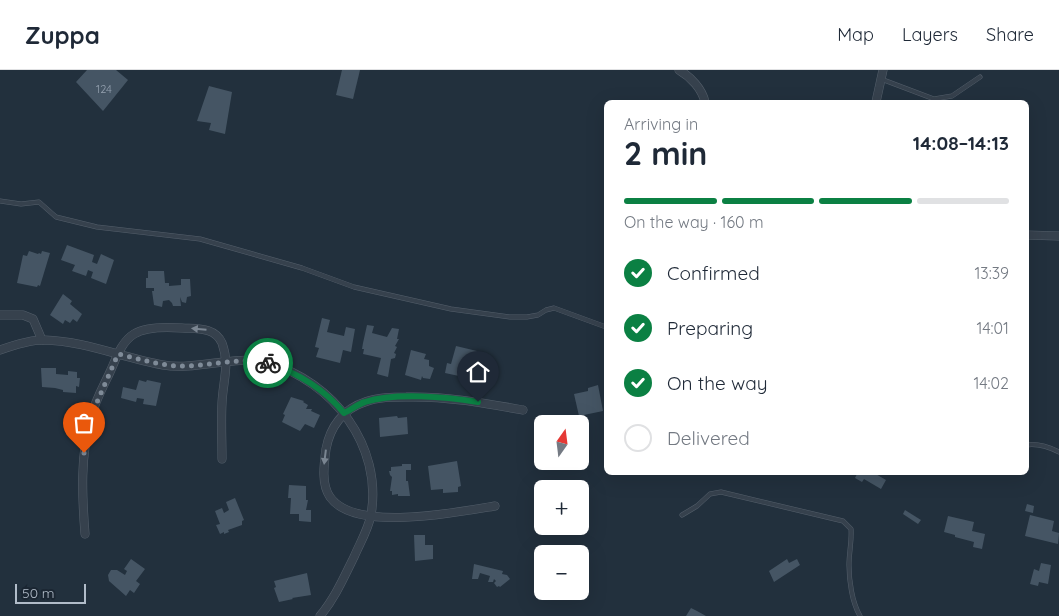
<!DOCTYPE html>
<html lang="en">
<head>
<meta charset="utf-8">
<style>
  :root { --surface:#fff; --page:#f2f2f3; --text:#1f2937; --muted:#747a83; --line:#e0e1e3; --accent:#0b8043 }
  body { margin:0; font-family:Quicksand,sans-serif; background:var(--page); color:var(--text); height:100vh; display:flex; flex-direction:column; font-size:19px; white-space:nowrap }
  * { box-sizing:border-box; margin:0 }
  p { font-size:16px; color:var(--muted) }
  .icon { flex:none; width:28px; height:28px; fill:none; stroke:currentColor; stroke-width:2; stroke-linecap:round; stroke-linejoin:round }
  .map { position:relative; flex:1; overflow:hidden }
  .drawer { position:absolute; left:604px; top:30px; width:425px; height:375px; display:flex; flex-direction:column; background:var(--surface); border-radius:8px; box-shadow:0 5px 20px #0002 }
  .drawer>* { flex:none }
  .needle { width:32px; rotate:14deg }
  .buttons { position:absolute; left:534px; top:345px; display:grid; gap:10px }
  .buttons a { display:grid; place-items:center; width:55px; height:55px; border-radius:8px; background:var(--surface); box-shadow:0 5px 20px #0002; font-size:25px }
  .scale { position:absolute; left:15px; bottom:12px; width:71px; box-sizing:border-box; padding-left:5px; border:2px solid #b1bcc9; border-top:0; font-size:14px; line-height:18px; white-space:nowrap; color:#b1bcc9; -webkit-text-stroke:4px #1b2632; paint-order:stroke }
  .pin { position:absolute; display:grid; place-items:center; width:42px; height:42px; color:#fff; margin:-51px -21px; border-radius:50% 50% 50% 0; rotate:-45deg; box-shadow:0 0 5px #0007 }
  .pin .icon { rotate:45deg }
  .courier { position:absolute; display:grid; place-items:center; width:50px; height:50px; margin:-25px; border:4px solid #0b8043; border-radius:50%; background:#fff; color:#222; box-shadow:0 1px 6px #0007 }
  .overview em { font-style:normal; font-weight:700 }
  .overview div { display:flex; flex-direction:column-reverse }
  .overview { display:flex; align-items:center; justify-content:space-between; height:85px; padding:0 20px }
  h1 { font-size:32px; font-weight:700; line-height:38px }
  .bar { display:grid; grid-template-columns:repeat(4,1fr); gap:8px 5px; align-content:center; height:60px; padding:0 20px }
  .bar i { height:6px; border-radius:4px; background:var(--line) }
  .bar .active { background:var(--accent) }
  .bar p { grid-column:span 4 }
  ol { padding:0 20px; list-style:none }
  li { display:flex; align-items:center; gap:15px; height:55px }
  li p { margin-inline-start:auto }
  li .icon { padding:5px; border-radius:50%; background:var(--accent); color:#fff; stroke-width:4 }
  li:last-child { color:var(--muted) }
  li i { width:28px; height:28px; border:2px solid var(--line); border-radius:50% }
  header { display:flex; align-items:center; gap:30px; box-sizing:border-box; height:70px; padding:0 25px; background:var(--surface); border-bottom:1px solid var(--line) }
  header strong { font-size:24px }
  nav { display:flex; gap:28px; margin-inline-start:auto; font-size:18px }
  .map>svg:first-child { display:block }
  .building { fill:#455564 }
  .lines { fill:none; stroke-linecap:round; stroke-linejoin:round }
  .lane-casing { stroke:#545f6b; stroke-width:5 }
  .street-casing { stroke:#545f6b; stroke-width:9 }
  .lane { stroke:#36414d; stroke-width:4 }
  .street { stroke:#36414d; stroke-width:8 }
  .oneway { fill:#7a8591 }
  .done { stroke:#7f8b98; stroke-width:5; stroke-dasharray:0 9 }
  .route { stroke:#0b8043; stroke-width:6 }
  .labels { text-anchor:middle; stroke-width:4.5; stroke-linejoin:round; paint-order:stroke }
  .number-label { font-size:11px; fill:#96a2b0 }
</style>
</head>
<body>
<header>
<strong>Zuppa</strong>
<nav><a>Map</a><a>Layers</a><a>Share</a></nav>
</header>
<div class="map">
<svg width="1059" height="546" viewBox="0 0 1059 546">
  <rect width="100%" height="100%" fill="#22303d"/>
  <!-- building -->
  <g class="building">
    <path d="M87 0H116L128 10 103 41 76 12Z"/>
    <path d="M342 0H360L353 29 336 25Z"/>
    <path d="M209 16 232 22 225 64 209 60 211 53 197 51Z"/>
    <path d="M67 175 94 185 92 192 97 194 101 184 114 190 106 214 91 208 93 202 88 200 86 206 72 201 75 195 61 190Z"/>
    <path d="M29 181 38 184 39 183 41 184 42 181 50 183 40 216 38 215 37 217 17 213 23 185 27 186Z"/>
    <path d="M148 201H164L165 213H169V216L181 215V209H190L191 226 187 227 186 233 182 232 180 227 181 236H173L172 233 169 230 163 231 162 237 154 235 152 221H154V218H146V208H148Z"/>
    <path d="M63 224 72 231 70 234 82 244 77 252 73 249 70 253 65 250 63 254 50 245Z"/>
    <path d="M322 248 330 250 327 262 344 266 346 257 355 259 351 282 343 280 340 293 316 287 319 278 315 277Z"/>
    <path d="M367 255 374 256 372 263 387 267 392 258 399 259 397 269H399L395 276 397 277 394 283 396 284 395 288 391 289 388 307 377 304 381 288 363 284 364 279H362L363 273Z"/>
    <path d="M456 276 477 281 470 309 467 308 466 311 459 309V306L445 303 447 293 451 294Z"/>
    <path d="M411 280 426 284 424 289 429 290V296L434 298 430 309 423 308 422 306 421 310 405 305Z"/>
    <path d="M41 298H56V304L68 305V301L77 302V308H80L79 317 76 316V323L63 322V320L55 318 42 317Z"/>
    <path d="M139 310 146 312 147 310 161 313 156 336 143 334 144 329 137 328 136 332 121 328 123 317 136 320Z"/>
    <path d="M598 315 603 341 579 346 574 324 588 321V318Z"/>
    <path d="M291 327 304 331 303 332 308 335 306 339H312L311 341 320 345 314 358 305 354 300 361 282 352 285 345 283 344Z"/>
    <path d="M397 346 398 348 407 347 408 364 380 367 379 348Z"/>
    <path d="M586 358V365L589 369 586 371 588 376 580 382V359Z"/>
    <path d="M457 391 461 416 458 417V422L443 423V419L431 420 428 396Z"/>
    <path d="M402 394H411V400H406V411H408L410 426H398V424L392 425V421H390L392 407 390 405 389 401H391V397L402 396Z"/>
    <path d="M853 402 874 403 886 410 881 419 864 409 862 412 855 408 857 404Z"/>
    <path d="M289 415 306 416V430H308L306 440H311V452L299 451V444H290L291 428H288Z"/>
    <path d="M235 428 244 450 242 451V455L228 460 229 462 224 464V462L220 464 216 455 220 454 215 441 222 438 224 443 229 440 226 432Z"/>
    <path d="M1027 434 1034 436 1033 443 1025 441Z"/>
    <path d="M905 440 921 450 918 454 903 444Z"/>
    <path d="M1030 445 1054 451 1052 461 1059 463 1058 474 1025 466Z"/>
    <path d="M948 446 974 452 972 461 985 464 982 479 973 477 974 472 955 467V465L944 462Z"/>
    <path d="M414 465H425V475H433V489L415 491Z"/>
    <path d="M131 489 145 499 136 511 140 514 134 523 130 520 126 526 109 511 108 505 111 500H117L125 505 127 501 124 499Z"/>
    <path d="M787 489 789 493 797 489 800 495 774 512 769 501Z"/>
    <path d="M1041 493 1051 495 1048 514 1039 512 1038 516 1030 514 1034 499 1039 501Z"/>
    <path d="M474 494 503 501 502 504 507 505 510 509 500 517 499 516 497 517 494 513 496 511 494 509 493 512H488L490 506 480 503 478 509H472Z"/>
    <path d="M307 503 311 525 292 528 293 529 279 532 274 518 276 517 274 511Z"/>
    <path d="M691 538 697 541 706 546H686Z"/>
  </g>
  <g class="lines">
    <defs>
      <g id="lane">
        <path d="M881 9 934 29 952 26 980 7"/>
        <path d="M0 131 21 134 39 132 56 147 97 157 200 169 302 198 354 217 451 239 510 247H527L538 245 546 240 554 238 606 257"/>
        <path d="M1026 375C1038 373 1049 377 1059 382"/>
        <path d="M682 445 697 436 710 424 721 422 843 451 851 459C852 471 849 482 849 495 849 511 852 532 860 546"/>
      </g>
      <g id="street">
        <path d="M679 0C691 7 702 19 705 32"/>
        <path d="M876 32 883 0"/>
        <path d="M1026 165 1059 166"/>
        <path d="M0 245H23L33 249 42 270"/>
        <path d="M0 280C14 275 29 270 44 270 85 271 123 288 163 295 197 301 235 284 268 293 333 311 383 376 371 445 368 460 360 473 354 487 344 507 335 528 320 546"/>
        <path d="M495 436C458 442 355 463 330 427 321 414 324 394 326 379 330 357 343 339 365 332 378 327 393 327 406 327 446 326 484 333 523 340"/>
        <path d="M85 464C82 425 80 386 91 347 95 331 103 317 110 302 116 289 121 272 134 264 147 256 168 257 182 258 198 259 215 257 222 273 230 295 223 310 222 333 221 351 222 371 222 389"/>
      </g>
    </defs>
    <!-- lane casing -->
    <use href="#lane" class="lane-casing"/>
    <!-- street casing -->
    <use href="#street" class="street-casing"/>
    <!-- lane -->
    <use href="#lane" class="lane"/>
    <!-- street -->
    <use href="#street" class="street"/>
  </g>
  <!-- one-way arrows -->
  <defs><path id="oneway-solid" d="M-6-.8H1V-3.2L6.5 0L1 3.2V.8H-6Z" transform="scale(1.25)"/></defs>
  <g class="oneway">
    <use href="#oneway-solid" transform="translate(199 259) rotate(-175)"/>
    <use href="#oneway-solid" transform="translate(325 387) rotate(97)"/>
  </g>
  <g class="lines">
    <!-- done -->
    <path class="done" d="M84 383 91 346 118 284C141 289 163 297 187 296 214 295 241 287 268 293"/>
    <!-- route -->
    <path class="route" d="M268 293C298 303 324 319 344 343 351 340 358 334 365 332 395 322 447 327 478 332"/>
  </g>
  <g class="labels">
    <!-- number labels -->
    <g class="number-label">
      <text x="104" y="23">124</text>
    </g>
  </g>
</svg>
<div class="buttons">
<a><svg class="needle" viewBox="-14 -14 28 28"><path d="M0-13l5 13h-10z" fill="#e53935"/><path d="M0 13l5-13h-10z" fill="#747a83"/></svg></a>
<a>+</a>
<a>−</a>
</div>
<div class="scale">50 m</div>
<div class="pin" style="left:84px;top:383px;background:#ea580c"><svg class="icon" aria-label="bag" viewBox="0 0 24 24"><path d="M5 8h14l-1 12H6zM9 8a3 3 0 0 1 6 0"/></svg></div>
<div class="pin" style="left:478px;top:332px;background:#1f2937"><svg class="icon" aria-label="home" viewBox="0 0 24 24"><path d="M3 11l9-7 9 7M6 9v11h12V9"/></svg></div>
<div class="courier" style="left:268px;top:293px"><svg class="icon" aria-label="bike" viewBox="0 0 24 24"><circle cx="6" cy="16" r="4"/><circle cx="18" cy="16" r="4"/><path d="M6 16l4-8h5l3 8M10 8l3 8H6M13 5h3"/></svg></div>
<section class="drawer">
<div class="overview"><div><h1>2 min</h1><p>Arriving in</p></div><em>14:08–14:13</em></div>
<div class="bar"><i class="active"></i><i class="active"></i><i class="active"></i><i></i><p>On the way · 160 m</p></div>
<ol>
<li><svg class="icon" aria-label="check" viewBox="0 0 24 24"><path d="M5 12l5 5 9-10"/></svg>Confirmed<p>13:39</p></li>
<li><svg class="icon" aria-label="check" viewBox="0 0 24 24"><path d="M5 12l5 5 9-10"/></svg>Preparing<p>14:01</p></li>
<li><svg class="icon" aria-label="check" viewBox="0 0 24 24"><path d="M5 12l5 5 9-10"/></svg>On the way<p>14:02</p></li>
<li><i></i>Delivered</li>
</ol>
</section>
</div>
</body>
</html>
